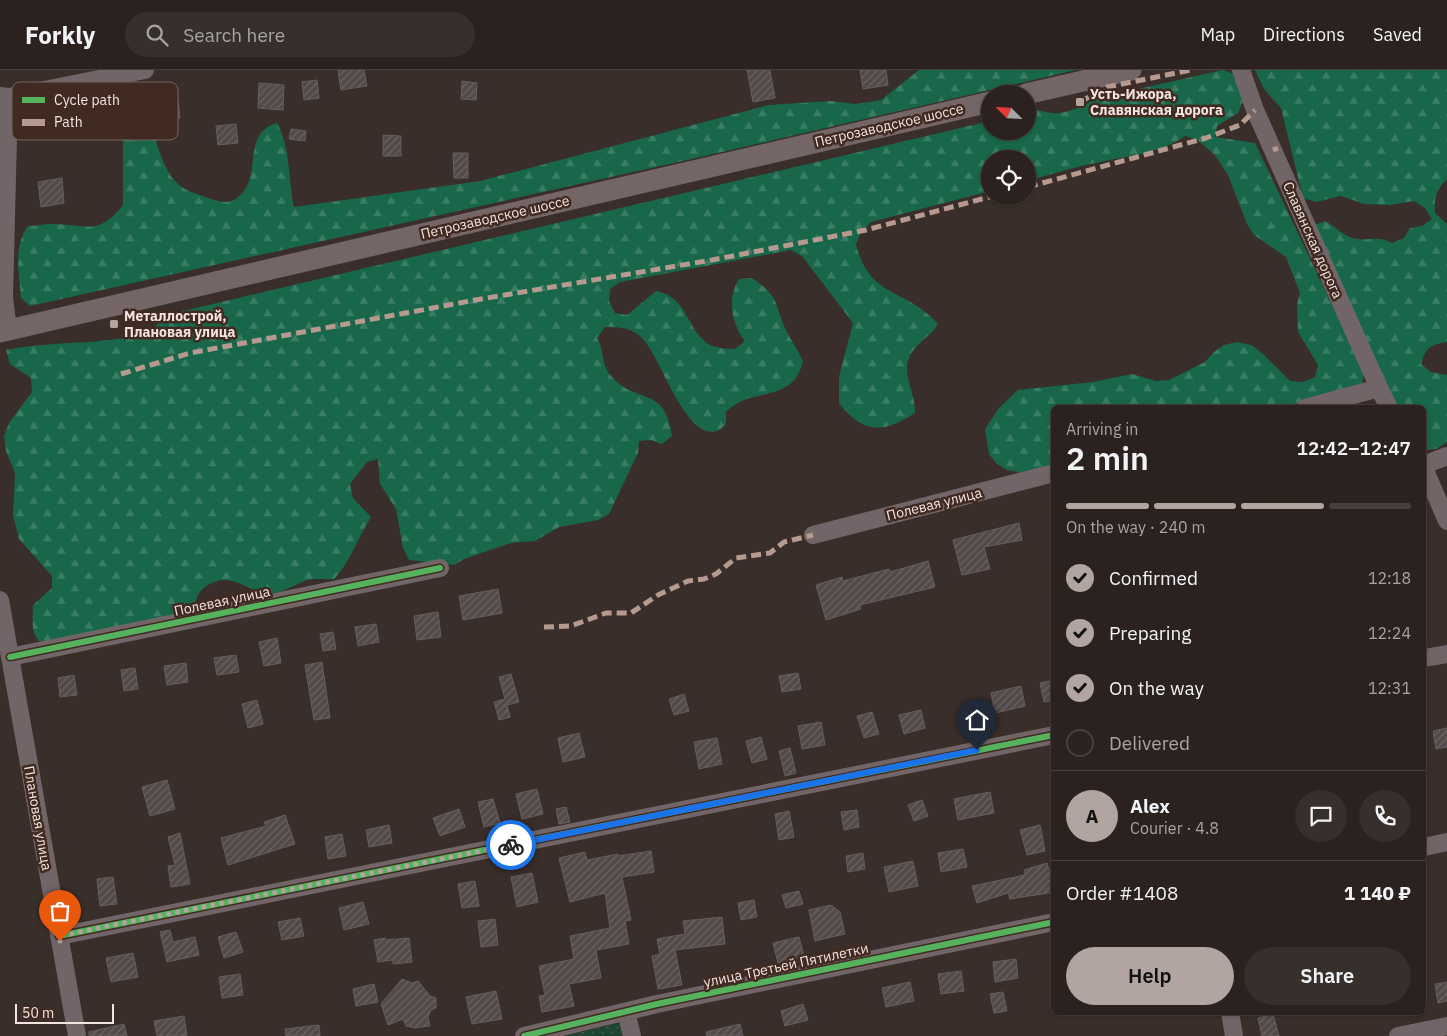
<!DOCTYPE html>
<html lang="en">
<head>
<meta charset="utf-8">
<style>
  :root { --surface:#2b221f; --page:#372f2c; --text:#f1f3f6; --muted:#a6a4a4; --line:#473f3d; --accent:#b2a49f }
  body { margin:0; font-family:"IBM Plex Sans",sans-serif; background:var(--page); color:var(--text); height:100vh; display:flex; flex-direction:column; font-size:19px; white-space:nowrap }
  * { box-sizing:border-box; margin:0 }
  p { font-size:16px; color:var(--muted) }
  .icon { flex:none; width:28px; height:28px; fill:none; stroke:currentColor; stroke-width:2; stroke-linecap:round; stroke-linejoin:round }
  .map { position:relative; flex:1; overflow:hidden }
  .drawer { position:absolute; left:1051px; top:335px; width:375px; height:610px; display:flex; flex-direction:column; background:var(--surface); border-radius:8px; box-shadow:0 1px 4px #0004,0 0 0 1px var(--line) }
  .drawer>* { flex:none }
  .needle { width:32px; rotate:294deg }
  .buttons { position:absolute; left:981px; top:15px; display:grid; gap:10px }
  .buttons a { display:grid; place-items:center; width:55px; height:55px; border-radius:50%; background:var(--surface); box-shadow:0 1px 4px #0004,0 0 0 1px var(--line); font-size:25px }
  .scale { position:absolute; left:15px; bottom:12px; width:99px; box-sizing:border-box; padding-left:5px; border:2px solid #f3e4df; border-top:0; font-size:14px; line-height:18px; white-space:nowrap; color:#f3e4df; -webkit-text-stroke:4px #402a22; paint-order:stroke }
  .pin { position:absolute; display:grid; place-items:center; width:42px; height:42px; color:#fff; margin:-51px -21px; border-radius:50% 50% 50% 0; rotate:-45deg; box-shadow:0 0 5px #0007 }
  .pin .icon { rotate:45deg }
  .courier { position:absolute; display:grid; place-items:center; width:50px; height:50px; margin:-25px; border:4px solid #1a73e8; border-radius:50%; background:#fff; color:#222; box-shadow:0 1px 6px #0007 }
  .headline em { font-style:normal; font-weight:600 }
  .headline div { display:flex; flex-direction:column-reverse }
  .headline { display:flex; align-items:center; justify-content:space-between; height:85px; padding:0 15px }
  h1 { font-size:32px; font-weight:600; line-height:38px }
  .bar { display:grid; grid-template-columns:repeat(4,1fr); gap:8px 5px; align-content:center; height:60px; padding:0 15px }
  .bar i { height:6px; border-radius:4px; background:var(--line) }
  .bar .on { background:var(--accent) }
  .bar p { grid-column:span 4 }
  .line { display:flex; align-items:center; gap:12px; padding:0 15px; border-top:1px solid var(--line) }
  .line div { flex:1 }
  .round { display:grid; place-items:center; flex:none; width:52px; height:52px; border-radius:26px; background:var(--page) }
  ol { padding:0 15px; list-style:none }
  li { display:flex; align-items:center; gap:15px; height:55px }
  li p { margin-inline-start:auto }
  li .icon { padding:5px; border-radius:50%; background:var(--accent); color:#111; stroke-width:4 }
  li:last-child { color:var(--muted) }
  li i { width:28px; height:28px; border:2px solid var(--line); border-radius:50% }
  .action { display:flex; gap:10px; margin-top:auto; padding:10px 15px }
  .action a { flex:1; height:58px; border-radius:30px; background:var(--accent); color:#111; font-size:20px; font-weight:600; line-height:58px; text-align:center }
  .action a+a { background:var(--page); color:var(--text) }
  header { display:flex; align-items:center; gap:30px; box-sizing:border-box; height:70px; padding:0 25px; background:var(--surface); border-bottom:1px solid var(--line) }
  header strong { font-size:24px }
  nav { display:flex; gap:28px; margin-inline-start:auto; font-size:18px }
  .search { width:350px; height:45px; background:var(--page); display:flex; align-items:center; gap:12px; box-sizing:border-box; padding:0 18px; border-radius:28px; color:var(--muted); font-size:19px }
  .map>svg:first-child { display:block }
  .forest { fill:url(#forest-firs) }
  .park { fill:url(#park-dots) }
  .building { fill:url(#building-hatch); stroke:#665d5f }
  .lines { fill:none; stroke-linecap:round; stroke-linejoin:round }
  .minor { stroke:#726568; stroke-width:18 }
  .major { stroke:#746567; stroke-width:21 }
  .quiet { stroke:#b69a8f; stroke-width:5; stroke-dasharray:10 5; stroke-linecap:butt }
  .cycleway-casing { stroke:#402a22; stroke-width:9 }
  .cycleway { stroke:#56b35d; stroke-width:6 }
  .done { stroke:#b2a49f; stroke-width:5; stroke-dasharray:0 9 }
  .route { stroke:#1a73e8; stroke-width:6 }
  .poi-dot { fill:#b2a49f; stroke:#402a22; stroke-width:2 }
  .labels { text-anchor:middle; stroke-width:5; stroke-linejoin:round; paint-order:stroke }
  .poi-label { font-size:14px; font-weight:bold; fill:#f3e4df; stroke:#402a22; text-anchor:start }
  .street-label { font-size:14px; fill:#f3e4df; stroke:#402a22 }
  .key { fill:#402a22; stroke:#76625b; stroke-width:1 }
  .key-label { font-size:14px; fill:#f3e4df }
</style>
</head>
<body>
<header>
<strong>Forkly</strong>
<div class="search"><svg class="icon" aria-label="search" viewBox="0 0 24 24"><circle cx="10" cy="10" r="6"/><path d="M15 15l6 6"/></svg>Search here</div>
<nav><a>Map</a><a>Directions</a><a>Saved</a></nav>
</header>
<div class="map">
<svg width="1447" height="966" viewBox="0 0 1447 966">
  <defs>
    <pattern id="forest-firs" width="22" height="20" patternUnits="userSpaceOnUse" patternTransform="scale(1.25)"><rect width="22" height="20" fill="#18674a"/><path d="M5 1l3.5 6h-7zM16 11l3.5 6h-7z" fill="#3a7d64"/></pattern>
    <pattern id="park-dots" width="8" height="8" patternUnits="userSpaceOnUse" patternTransform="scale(1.25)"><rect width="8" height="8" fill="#1c4533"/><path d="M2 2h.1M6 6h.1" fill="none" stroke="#3d6050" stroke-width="1.8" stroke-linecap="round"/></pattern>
    <pattern id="building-hatch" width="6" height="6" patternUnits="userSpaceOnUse" patternTransform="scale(1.25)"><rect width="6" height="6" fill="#524949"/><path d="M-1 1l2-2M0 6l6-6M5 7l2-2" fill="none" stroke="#6b6363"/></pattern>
  </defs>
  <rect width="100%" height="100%" fill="#392e29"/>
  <!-- forest -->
  <g class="forest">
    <path d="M919 0H1076L683 91 30 236 21 228C19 203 13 177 28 156 36 156 44 154 52 154 86 154 98 167 123 135V46L126 28 136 21 146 28C149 49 161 99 177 113 185 121 197 124 208 128 216 131 229 135 237 128 265 108 239 64 277 53 291 78 288 110 294 137L480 111 769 35 830 31 856 34 881 30Z"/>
    <path d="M1223 0 1236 5 1244 29 1238 43 1217 56 1215 67 1255 73 1364 302 1362 316 1282 337 1054 338V399L1034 405 1007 400 997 394 989 384 985 359 999 338 1018 320 1093 312 1132 304 1156 311 1169 310 1205 292 1214 282 1224 275 1237 272 1251 275 1261 282 1290 311 1303 312 1315 307 1318 295 1298 262 1297 234 1300 223 1286 187 1254 165 1247 154 1228 105 1215 85 1197 70 1185 66C1161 83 1128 86 1100 92 1075 97 1051 104 1028 111V89H990V121L871 152 860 164 856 175C871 230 905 217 938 254 931 266 919 271 912 282 899 302 916 322 915 343 883 364 863 364 839 333V307L853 253 802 186 791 180 620 212 610 219 609 231 615 243 627 245 656 221C688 227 685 257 708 274 715 278 726 279 735 279L745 271C731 253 727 228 739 209L752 208C780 227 774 233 786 260 791 271 798 280 803 291 793 335 752 315 726 342V354C724 356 720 360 717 361 685 371 660 284 641 267 630 257 618 257 605 257L597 268C606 283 599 292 612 307 637 335 665 315 672 366L662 374 651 370 639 371 638 383 609 444 598 450 559 457 535 471 511 473 464 489 454 495 409 490 403 478 396 439 380 414 378 389 367 392 350 414 353 428 371 447C359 466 349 494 334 509 325 510 314 508 307 510 296 514 286 521 274 523 249 526 233 499 208 515 196 522 195 531 195 544L47 578C29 566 33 554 33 535L52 518V506L19 469 13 445 15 403 6 381 4 366 9 353 32 322 31 308 10 294 6 280C54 270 105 276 152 262L162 246 990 51V61H1028V42C1040 39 1040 41 1051 43 1062 45 1086 36 1094 29Z"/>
    <path d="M1255 0H1447V109C1436 120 1434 128 1435 143L1447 154V272C1430 275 1426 277 1421 294L1431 302 1447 305V372L1436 379 1424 380V338L1396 337 1314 155 1325 151C1336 156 1344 168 1357 169 1371 171 1377 165 1392 173L1404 168 1410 158 1422 156 1432 149 1425 138 1414 131 1390 135 1364 134 1341 126 1316 132 1303 128 1281 38 1264 19Z"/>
  </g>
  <!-- park -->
  <path class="park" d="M619 953 622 966H565Z"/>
  <!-- building -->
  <g class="building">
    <path d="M338 0H364L367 16 341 20Z"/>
    <path d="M747 0H770L775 28 753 32Z"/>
    <path d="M860 0H886L888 15 863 19Z"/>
    <path d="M317 10 319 28 304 30 302 12Z"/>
    <path d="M462 11 477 13 476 30 461 29Z"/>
    <path d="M259 13 284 15 283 40 258 38Z"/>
    <path d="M177 21 180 48 162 50 159 23Z"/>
    <path d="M236 54 238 73 218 75 216 56Z"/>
    <path d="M291 59 306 61 305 71 289 69Z"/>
    <path d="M383 65 401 66V86H383Z"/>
    <path d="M453 83H468V108H454Z"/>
    <path d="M62 108 64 133 41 137 38 112Z"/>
    <path d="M1019 453 1022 470 984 477 990 499 962 505 953 470Z"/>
    <path d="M928 491 935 517 860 535 861 539 826 550 816 515 842 507 843 511 889 499 890 502Z"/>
    <path d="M498 519 502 543 463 550 459 526Z"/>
    <path d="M438 542 441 567 417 570 414 546Z"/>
    <path d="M376 554 379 572 358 576 355 557Z"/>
    <path d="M333 562 336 579 323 581 320 564Z"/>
    <path d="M277 568 281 593 264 596 259 572Z"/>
    <path d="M236 585 239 602 217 605 214 588Z"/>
    <path d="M322 592 330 648 314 650 305 595Z"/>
    <path d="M186 593 188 612 167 615 164 596Z"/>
    <path d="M135 598 138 619 124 621 121 600Z"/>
    <path d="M798 603 801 619 782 622 779 606Z"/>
    <path d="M511 604 519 632 507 635 510 647 499 650 494 632 505 629 499 607Z"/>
    <path d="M74 605 77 625 60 627 58 608Z"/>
    <path d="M1054 610V630L1044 632 1040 613Z"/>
    <path d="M1021 616 1025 636 995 643 991 623Z"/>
    <path d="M684 624 689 641 674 645 669 629Z"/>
    <path d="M257 630 263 654 248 658 242 634Z"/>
    <path d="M921 640 925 658 904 664 899 645Z"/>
    <path d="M872 642 879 664 864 668 857 646Z"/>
    <path d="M821 652 825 675 802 679 798 656Z"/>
    <path d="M1447 658V677L1436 679 1433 661Z"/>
    <path d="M579 663 585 687 563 692 558 668Z"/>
    <path d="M761 667 767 689 752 693 746 671Z"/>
    <path d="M717 668 722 694 699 699 694 672Z"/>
    <path d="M790 678 796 703 785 706 779 681Z"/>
    <path d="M167 710 175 739 150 746 142 717Z"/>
    <path d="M537 719 543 744 522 749 516 724Z"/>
    <path d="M990 722 994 743 958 750 954 729Z"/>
    <path d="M493 729 500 753 484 757 478 732Z"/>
    <path d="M922 730 928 746 914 751 908 735Z"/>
    <path d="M566 737 570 752 559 754 556 739Z"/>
    <path d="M459 739 465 757 440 766 433 748Z"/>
    <path d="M857 740 859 757 844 760 841 742Z"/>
    <path d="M789 741 794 767 779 770 775 744Z"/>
    <path d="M285 745 295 774 228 795 221 768 266 756 264 752Z"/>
    <path d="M389 755 392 773 369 777 366 760Z"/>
    <path d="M1040 755 1045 781 1027 785 1020 760Z"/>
    <path d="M180 763 190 814 171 817 168 796 175 795 168 767Z"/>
    <path d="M342 764 346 786 328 789 325 767Z"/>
    <path d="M963 779 967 797 941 802 938 783Z"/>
    <path d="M651 781 654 802 622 807 631 850 625 851 629 874 596 880 601 908 569 914 574 936 542 942 539 926 545 925 539 896 574 889 570 866 610 858 605 823 570 832 559 788 585 782 587 790 618 784V786Z"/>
    <path d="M863 783 865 799 848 802 846 786Z"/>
    <path d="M913 791 918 816 889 822 884 797Z"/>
    <path d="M1047 793 1049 800H1054V822L1010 829 1008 823 977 833 972 816 1025 805 1024 800Z"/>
    <path d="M532 803 538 832 517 837 511 807Z"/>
    <path d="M113 807 117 834 100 836 97 809Z"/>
    <path d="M475 811 479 836 462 838 458 814Z"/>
    <path d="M799 821 803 834 786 838 782 825Z"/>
    <path d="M754 830 757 847 741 850 738 833Z"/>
    <path d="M363 832 369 854 344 860 339 838Z"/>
    <path d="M831 835 840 842 845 864 815 871 809 840Z"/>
    <path d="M722 847 725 874 675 880 682 915 658 919 652 886 660 884 657 869 685 864 683 851Z"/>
    <path d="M300 848 304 866 282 870 278 852Z"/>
    <path d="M495 849 498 875 481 877 478 851Z"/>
    <path d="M170 860 173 872 195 867 199 885 167 892 160 862Z"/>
    <path d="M236 862 243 882 224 888 218 867Z"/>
    <path d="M799 867 804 886 778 893 773 873Z"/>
    <path d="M385 868 386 870 409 868 412 892 393 894V890L378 892 374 870Z"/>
    <path d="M133 883 138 907 111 912 106 888Z"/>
    <path d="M1016 889 1018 908 995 912 993 892Z"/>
    <path d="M961 901 964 921 941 924 938 904Z"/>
    <path d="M240 904 243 925 222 928 219 907Z"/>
    <path d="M402 909 412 913 418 911 430 926 436 928V938L431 940 428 947 430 956 415 958 406 956 403 949 388 955 381 934Z"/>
    <path d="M910 912 914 931 886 937 882 918Z"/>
    <path d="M1447 912V931L1438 933 1435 914Z"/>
    <path d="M374 914 378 932 356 936 353 919Z"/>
    <path d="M496 921 502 949 472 954 466 927Z"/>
    <path d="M1003 922 1007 941 994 943 990 924Z"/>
    <path d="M803 934 808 950 785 956 781 941Z"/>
    <path d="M1273 944 1279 966H1262L1258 948Z"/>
    <path d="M184 946 187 966H157L154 951Z"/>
    <path d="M124 954 127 966H89V962Z"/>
    <path d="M740 954 743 966H707L706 962Z"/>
    <path d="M319 955 320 966H286L285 959Z"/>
  </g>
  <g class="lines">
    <!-- minor -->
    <g class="minor">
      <path d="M1241 0 1255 40 1379 318 1389 338"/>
      <path d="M0 26 9 27 145 0"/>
      <path d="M8 260 4 227 9 27"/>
      <path d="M1305 338 1379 318"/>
      <path d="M1424 395 1447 386"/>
      <path d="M1424 398 1447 451"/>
      <path d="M813 465 1054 403"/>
      <path d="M0 530 77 966"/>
      <path d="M10 587 440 498"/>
      <path d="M1424 588 1447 584"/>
      <path d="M1424 777 1447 772"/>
      <path d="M59 866 1054 665"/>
      <path d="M626 942 632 966"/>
      <path d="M1230 942 1234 966"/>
      <path d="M524 966 657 934 1054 852"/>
      <path d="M1398 966 1447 956"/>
    </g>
    <!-- major -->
    <g class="major">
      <path d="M1026 24 1131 0"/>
      <path d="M0 262 990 32"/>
    </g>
    <!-- quiet -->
    <g class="quiet">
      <path d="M1080 32 1107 17 1191 0"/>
      <path d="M1273 80 1278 78"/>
      <path d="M1028 117 1206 68 1240 55 1255 40"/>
      <path d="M121 304 190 283 481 229 712 190 866 160 993 126"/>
      <path d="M544 557 571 556 606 543H631L658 525 688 511 704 509 716 504 736 488 770 483 784 472 813 465"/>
    </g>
    <defs>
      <g id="cycleway">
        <path d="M10 587 440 498"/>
        <path d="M59 866 1054 665"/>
        <path d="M524 966 657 934 1054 852"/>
      </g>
    </defs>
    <!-- cycleway casing -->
    <use href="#cycleway" class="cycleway-casing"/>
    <!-- cycleway -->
    <use href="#cycleway" class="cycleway"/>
  </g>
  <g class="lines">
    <!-- done -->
    <path class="done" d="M60 871 59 866 511 775"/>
    <!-- route -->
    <path class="route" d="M511 775 977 680"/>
  </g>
  <!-- markers -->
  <g class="poi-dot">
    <rect x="1075" y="27" width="10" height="10" rx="2.5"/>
    <rect x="109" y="249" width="10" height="10" rx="2.5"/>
  </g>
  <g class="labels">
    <!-- poi labels -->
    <g class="poi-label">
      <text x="1090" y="29">Усть-Ижора,<tspan x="1090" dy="16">Славянская дорога</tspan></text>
      <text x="124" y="251">Металлострой,<tspan x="124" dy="16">Плановая улица</tspan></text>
    </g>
    <!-- street labels -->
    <g class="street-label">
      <text transform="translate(889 55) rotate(-13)" y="5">Петрозаводское шоссе</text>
      <text transform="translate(495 147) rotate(-13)" y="5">Петрозаводское шоссе</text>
      <text transform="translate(1313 170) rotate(66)" y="5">Славянская дорога</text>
      <text transform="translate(934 434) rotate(-14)" y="5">Полевая улица</text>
      <text transform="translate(222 531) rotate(-12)" y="5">Полевая улица</text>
      <text transform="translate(38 748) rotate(80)" y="5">Плановая улица</text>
      <text transform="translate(786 895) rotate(-12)" y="5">улица Третьей Пятилетки</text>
    </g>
  </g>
  <!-- legend -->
  <rect x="12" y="12" width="166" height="58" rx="8" class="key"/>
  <rect x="22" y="27" width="23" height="6" fill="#56b35d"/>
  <rect x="22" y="49" width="23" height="7" fill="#b69a8f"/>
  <g class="key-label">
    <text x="54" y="35">Cycle path</text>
    <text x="54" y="57">Path</text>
  </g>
</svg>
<div class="buttons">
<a><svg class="needle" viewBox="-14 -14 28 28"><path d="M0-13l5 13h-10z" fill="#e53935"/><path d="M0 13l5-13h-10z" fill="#a6a4a4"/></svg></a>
<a><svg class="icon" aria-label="locate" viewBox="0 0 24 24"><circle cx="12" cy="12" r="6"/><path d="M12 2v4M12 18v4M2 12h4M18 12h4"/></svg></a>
</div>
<div class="scale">50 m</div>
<div class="pin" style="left:60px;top:871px;background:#ea580c"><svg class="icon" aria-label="bag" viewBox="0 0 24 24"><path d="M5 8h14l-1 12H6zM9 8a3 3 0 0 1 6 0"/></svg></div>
<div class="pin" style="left:977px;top:680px;background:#1f2937"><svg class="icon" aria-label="home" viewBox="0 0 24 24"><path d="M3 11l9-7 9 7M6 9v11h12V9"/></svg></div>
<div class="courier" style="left:511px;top:775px"><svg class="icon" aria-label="bike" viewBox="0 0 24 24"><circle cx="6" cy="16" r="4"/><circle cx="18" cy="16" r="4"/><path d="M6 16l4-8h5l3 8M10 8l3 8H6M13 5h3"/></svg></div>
<section class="drawer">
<div class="headline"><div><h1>2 min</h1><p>Arriving in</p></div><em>12:42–12:47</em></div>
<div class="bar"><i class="on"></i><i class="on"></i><i class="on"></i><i></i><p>On the way · 240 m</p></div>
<ol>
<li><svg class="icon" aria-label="check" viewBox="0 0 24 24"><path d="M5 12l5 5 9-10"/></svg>Confirmed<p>12:18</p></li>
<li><svg class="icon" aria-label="check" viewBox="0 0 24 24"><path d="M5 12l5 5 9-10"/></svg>Preparing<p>12:24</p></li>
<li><svg class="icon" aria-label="check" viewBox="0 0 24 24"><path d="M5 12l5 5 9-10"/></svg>On the way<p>12:31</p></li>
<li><i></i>Delivered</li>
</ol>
<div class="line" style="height:90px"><b class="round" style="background:var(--accent);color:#111">A</b><div><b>Alex</b><p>Courier · 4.8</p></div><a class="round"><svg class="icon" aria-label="chat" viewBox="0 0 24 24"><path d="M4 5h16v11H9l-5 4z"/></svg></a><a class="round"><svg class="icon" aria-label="phone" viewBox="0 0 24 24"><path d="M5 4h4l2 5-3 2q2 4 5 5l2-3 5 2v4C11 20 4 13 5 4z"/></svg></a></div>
<div class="line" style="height:65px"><div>Order #1408</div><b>1 140 ₽</b></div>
<div class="action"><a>Help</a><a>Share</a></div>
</section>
</div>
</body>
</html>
